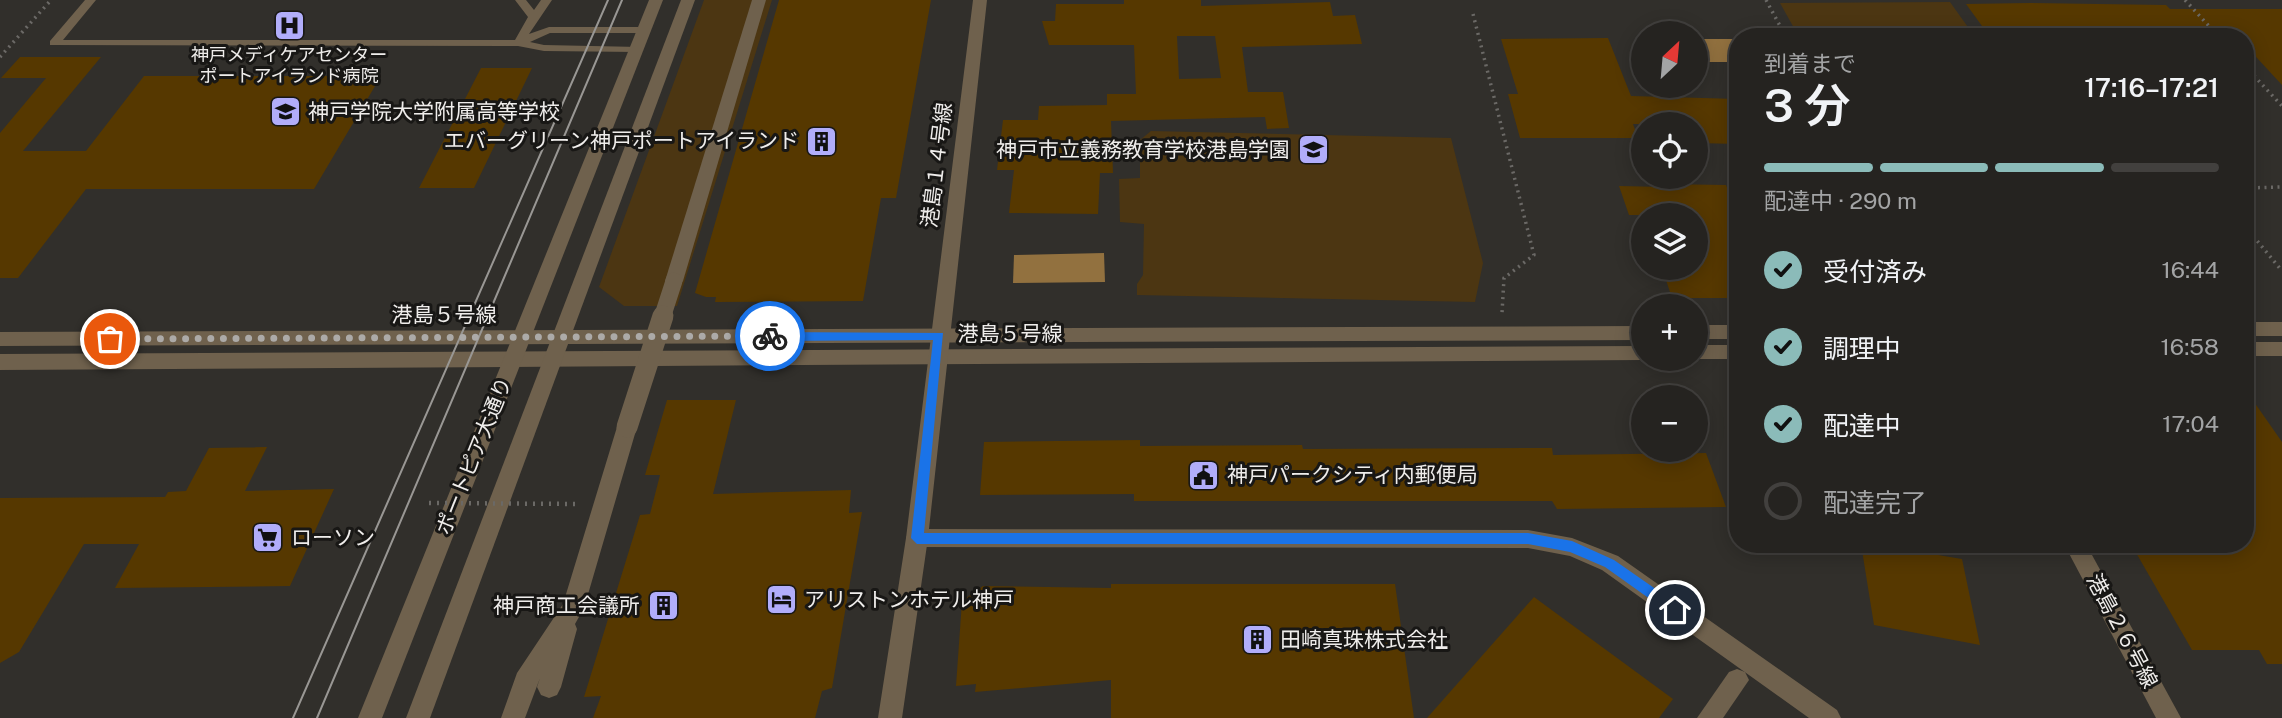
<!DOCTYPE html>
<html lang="ja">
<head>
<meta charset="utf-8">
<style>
  :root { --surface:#252320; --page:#312f2d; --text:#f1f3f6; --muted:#a3a4a5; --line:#42403e; --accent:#8bbbb9 }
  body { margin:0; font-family:"Public Sans","Noto Sans JP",sans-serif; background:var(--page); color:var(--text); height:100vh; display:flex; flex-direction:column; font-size:26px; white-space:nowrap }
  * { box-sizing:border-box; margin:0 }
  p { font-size:23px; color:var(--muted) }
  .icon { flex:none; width:38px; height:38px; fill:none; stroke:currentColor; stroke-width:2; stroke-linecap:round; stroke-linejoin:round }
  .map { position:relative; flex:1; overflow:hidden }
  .panel { position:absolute; left:1729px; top:28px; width:525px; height:525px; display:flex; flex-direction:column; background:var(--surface); border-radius:28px; box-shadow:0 4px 18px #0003,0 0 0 2px var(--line) }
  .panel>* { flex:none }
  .needle { width:46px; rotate:26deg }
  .fabs { position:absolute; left:1631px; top:21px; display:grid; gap:14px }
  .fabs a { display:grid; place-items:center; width:77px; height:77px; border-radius:50%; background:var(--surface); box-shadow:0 4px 18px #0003,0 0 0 2px var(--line); font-size:35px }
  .pin { position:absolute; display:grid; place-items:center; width:60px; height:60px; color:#fff; margin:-30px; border:4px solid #fff; border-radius:50%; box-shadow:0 2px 7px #0007 }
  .courier { position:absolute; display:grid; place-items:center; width:70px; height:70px; margin:-35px; border:5px solid #1a73e8; border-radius:50%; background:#fff; color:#222; box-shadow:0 2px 9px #0007 }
  .head em { font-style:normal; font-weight:600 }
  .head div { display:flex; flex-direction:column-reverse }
  .head { display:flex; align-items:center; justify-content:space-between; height:119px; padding:0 35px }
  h1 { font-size:46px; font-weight:600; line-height:52px }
  .bar { display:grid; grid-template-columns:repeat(4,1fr); gap:10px 7px; align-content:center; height:84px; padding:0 35px }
  .bar i { height:9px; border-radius:5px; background:var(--line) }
  .bar .current { background:var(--accent) }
  .bar p { grid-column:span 4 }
  ol { padding:0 35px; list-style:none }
  li { display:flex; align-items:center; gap:21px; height:77px }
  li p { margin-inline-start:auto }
  li .icon { padding:7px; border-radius:50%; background:var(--accent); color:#111; stroke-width:4 }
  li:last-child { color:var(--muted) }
  li i { width:38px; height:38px; border:4px solid var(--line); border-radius:50% }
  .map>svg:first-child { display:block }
  .green { fill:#4c3612 }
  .water { fill:#92713f }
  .building { fill:#563800; fill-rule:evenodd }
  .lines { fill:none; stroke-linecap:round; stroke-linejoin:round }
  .path { stroke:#6b6966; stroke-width:3.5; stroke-dasharray:2 4.5; stroke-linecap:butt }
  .service { fill:#6f614d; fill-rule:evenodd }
  .pedestrian { fill:#6f614d; fill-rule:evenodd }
  .minor { fill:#6f614d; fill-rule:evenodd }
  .tertiary { fill:#6f614d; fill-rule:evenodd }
  .tram { stroke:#999794; stroke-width:2 }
  .path-bridge { stroke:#6b6966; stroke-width:4.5; stroke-dasharray:2 6; stroke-linecap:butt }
  .pedestrian-bridge-far1 { stroke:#6f614d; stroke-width:17 }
  .pedestrian-bridge { stroke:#6f614d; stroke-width:21 }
  .route { fill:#1a73e8 }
  .done { stroke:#acaaa8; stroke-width:7; stroke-dasharray:0 12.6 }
  .labels { text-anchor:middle; stroke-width:6; stroke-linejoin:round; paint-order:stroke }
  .far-poi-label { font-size:18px; fill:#efedeb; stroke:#181715 }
  .poi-label { font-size:21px; fill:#efedeb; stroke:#181715; text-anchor:start }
  .street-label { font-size:21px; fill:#efedeb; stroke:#181715 }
</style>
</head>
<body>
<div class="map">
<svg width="2282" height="718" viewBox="0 0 2282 718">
  <rect width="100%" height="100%" fill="#312f2b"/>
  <!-- green -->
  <g class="green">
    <path d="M704 0H772L677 306H624L599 287Z"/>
    <path d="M1950 2 1975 37H1799L1780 3Z"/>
    <path d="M1151 131 1451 138 1483 263 1475 302 1137 295V284L1143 275 1144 224 1120 222 1119 179 1140 178V140Z"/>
  </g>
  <!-- water -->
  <g class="water">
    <path d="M1696 39H1737L1738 62H1696Z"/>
    <path d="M1104 253 1105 282 1013 283 1014 255Z"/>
  </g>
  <!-- building -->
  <g class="building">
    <path d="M779 0H931L896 198H881L863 301 715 302 716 297H706L695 293Z"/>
    <path d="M1124 0H1201V6L1330 2 1333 16 1355 15 1362 44 1242 47 1248 92H1283L1289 128 1267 129 1265 117 1111 121 1113 173H1100L1098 214 1009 213 1014 170H997L1003 120H1038L1039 106 1107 105V94H1136L1134 45H1049L1042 21H1055L1056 4H1124ZM1177 36H1215L1221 78 1179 79Z"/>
    <path d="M2029 3 2166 5 2170 9H2282V85L2245 45V37H1990L1966 4Z"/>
    <path d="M1608 38 1631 96 1738 99V144L1696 143V124H1633L1638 138H1520L1508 94H1518L1501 39Z"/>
    <path d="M20 57H101L23 151H86L144 76H381L314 189H86L18 278H0V133L46 78H1Z"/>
    <path d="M481 68H532L474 188H419Z"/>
    <path d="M1663 184 1726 185 1738 213V298H1672L1662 268H1696V215H1629L1619 186 1664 187Z"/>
    <path d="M2245 389 2282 442V664H2267L2259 650H2192L2131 544H2245Z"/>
    <path d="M667 400H736L713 494 851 490 849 513 862 512 832 688 822 691 815 718H593L601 696 584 697 640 515 650 514 660 475H645Z"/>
    <path d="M1140 440V446L1302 445 1303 449 1552 448 1553 455 1706 453 1726 507 1557 509 1552 501H1134V494L980 495 984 442Z"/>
    <path d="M267 447 245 491 334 489 290 586 115 588 139 544H84L19 652 0 663V498L165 497 168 492 186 491 209 448Z"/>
    <path d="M1861 544H1930L1932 554 1962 559 1980 645 1874 625Z"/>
    <path d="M1111 584H1395L1414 718H1111V680L975 692 976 684 956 686 962 601 983 586 1111 588Z"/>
    <path d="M1534 597 1673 699 1659 718H1427Z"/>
  </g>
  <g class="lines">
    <!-- path -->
    <g class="path">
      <path d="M1766 0 1786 37"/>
      <path d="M2185 0 2219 37"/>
      <path d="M1473 14 1534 255 1504 278 1502 313"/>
      <path d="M0 57 51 0"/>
      <path d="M2245 66 2282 106"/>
      <path d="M2245 188 2282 187"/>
      <path d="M2245 226 2282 271"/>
    </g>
    <!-- service -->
    <path class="service" d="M85 0H96L63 40H515L528 17 515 0H526L534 10 541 0H552L529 34 549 27H644L650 30 644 33H550L530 42 544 45 640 47V51L636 52 544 51 518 46 50 45V41Z"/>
    <!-- pedestrian -->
    <g class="pedestrian">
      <path d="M752 0H766L683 281 680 286H668L665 281Z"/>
      <path d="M627 419 634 421 637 427 584 608 575 624 577 629 561 687 557 695 549 698 541 695 537 687 540 678 525 718H501L517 673 563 604 617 427 620 421Z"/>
      <path d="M1737 669 1745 672 1749 680 1723 718H1697L1729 672Z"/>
    </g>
    <!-- minor -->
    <g class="minor">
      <rect x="2245" y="322" width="37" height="14"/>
      <rect x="1696" y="325" width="42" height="14"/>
      <path d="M1643 326V340L0 346V332Z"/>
      <rect x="2245" y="342" width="37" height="14"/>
      <path d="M1696 345H1738V359H1694Z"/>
      <path d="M1643 346V359H1648L1643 360 0 370V354Z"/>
      <path d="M917 529 1528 530 1572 538 1618 556 1837 710 1841 718H1809L1602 570 1570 556 1528 548 917 547 909 545 906 538 909 531Z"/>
    </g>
    <!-- tertiary -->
    <g class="tertiary">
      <path d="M649 0H663L382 718H358Z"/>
      <path d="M681 0H695L430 718H406Z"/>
      <path d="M973 0H987L928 538 902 718H878L906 538Z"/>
      <path d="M2064 544H2086L2181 718H2156Z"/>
    </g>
    <!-- tram -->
    <g class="tram">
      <path d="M293 718 608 0"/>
      <path d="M317 718 622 0"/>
    </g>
    <!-- path-bridge -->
    <path class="path-bridge" d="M429 503 579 504"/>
    <!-- pedestrian-bridge-far1 -->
    <path class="pedestrian-bridge-far1" d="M662 318 674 281"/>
    <!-- pedestrian-bridge -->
    <path class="pedestrian-bridge" d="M627 427 663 316"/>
  </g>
  <!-- route -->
  <path class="route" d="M770 332 943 333 924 533H1528L1572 541 1614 560 1680 606 1682 610 1675 616 1671 614 1605 567 1570 552 1528 544H917L911 538 933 340 770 341 764 336Z"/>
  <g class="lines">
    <!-- done -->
    <path class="done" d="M110 339 770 336"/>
  </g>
  <!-- icons -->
  <defs>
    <symbol id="hospital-square" viewBox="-11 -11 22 22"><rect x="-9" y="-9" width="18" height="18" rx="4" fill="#b1adfa" stroke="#181715"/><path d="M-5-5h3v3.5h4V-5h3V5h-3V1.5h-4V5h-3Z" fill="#111"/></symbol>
    <symbol id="school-square" viewBox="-11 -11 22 22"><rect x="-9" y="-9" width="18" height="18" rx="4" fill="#b1adfa" stroke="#181715"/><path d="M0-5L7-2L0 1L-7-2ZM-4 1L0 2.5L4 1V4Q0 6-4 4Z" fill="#111"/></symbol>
    <symbol id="building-square" viewBox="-11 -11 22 22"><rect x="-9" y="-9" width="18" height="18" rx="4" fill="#b1adfa" stroke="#181715"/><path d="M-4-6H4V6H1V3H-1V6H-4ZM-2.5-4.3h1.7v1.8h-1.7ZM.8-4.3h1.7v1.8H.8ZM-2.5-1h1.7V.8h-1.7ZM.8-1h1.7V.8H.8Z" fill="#111"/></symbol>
    <symbol id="civic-square" viewBox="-11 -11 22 22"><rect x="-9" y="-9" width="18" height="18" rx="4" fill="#b1adfa" stroke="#181715"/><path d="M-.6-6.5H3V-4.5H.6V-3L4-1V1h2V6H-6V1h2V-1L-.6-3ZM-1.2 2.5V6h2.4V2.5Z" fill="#111"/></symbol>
    <symbol id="supermarket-square" viewBox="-11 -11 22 22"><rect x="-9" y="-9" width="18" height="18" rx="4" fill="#b1adfa" stroke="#181715"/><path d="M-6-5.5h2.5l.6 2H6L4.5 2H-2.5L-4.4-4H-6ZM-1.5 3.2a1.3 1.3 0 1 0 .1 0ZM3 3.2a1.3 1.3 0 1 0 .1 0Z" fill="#111"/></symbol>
    <symbol id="hotel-square" viewBox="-11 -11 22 22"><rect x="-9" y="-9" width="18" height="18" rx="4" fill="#b1adfa" stroke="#181715"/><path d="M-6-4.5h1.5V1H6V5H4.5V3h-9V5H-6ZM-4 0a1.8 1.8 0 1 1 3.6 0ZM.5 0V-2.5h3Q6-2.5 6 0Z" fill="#111"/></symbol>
  </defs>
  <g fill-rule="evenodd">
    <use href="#hospital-square" x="272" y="8" width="35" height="35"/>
    <use href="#school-square" x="268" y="94" width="35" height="35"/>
    <use href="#building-square" x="804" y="124" width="35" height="35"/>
    <use href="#school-square" x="1296" y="132" width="35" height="35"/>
    <use href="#civic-square" x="1186" y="458" width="35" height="35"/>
    <use href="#supermarket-square" x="250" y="520" width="35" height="35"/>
    <use href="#hotel-square" x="764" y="582" width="35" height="35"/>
    <use href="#building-square" x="646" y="588" width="35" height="35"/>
    <use href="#building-square" x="1240" y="622" width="35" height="35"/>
  </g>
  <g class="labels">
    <!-- far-poi labels -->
    <g class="far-poi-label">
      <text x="289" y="61">神戸メディケアセンター<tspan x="289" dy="21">ポートアイランド病院</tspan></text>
    </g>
    <!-- poi labels -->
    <g class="poi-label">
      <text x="308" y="119">神戸学院大学附属高等学校</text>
      <text x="799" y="148" text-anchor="end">エバーグリーン神戸ポートアイランド</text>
      <text x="1290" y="157" text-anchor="end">神戸市立義務教育学校港島学園</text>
      <text x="1227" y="482">神戸パークシティ内郵便局</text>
      <text x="291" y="545">ローソン</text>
      <text x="804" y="607">アリストンホテル神戸</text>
      <text x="640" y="613" text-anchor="end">神戸商工会議所</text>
      <text x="1280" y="647">田崎真珠株式会社</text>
    </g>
    <!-- street labels -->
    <g class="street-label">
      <text transform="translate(937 165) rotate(-83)" y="7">港島１４号線</text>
      <text x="444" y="322">港島５号線</text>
      <text x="1010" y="341">港島５号線</text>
      <text transform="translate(474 456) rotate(-68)" y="7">ポートピア大通り</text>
      <text transform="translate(2122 631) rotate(62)" y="7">港島２６号線</text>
    </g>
  </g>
</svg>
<div class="fabs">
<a><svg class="needle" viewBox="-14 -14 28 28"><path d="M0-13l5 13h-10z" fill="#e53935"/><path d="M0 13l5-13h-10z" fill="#a3a4a5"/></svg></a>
<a><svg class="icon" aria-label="locate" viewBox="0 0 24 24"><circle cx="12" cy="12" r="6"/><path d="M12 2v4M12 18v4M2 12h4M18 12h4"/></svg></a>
<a><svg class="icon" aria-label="layers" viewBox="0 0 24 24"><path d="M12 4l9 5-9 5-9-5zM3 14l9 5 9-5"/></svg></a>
<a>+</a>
<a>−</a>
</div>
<div class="pin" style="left:110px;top:339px;background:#ea580c"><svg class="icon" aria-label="bag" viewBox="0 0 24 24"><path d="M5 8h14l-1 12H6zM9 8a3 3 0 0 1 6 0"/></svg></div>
<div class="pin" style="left:1675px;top:610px;background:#1f2937"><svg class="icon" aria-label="home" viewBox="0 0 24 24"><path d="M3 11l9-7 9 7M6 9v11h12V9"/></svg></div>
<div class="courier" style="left:770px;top:336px"><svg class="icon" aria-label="bike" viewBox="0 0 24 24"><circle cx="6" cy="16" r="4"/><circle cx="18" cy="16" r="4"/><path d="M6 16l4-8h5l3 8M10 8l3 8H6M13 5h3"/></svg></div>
<section class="panel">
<div class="head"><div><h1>3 分</h1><p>到着まで</p></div><em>17:16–17:21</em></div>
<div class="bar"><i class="current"></i><i class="current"></i><i class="current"></i><i></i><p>配達中 · 290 m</p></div>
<ol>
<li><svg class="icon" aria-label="check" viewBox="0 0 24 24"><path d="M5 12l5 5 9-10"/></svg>受付済み<p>16:44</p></li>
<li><svg class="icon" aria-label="check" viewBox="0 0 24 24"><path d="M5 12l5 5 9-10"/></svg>調理中<p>16:58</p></li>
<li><svg class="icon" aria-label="check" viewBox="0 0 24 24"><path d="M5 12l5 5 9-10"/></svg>配達中<p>17:04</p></li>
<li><i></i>配達完了</li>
</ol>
</section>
</div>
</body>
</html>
